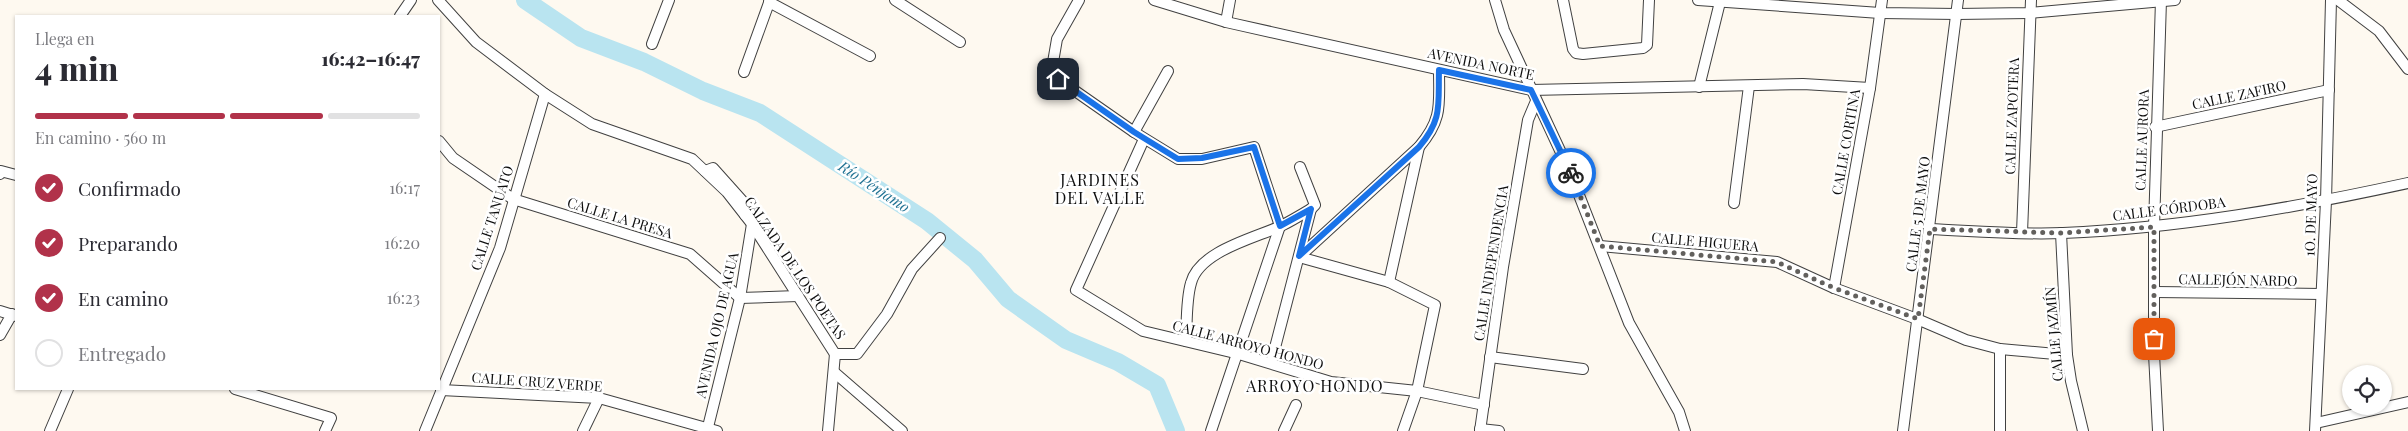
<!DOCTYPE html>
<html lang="es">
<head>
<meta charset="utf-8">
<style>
  :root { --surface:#fff; --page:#f7f7f7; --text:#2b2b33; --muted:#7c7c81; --line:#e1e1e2; --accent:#b1324a }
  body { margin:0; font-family:"Playfair Display",serif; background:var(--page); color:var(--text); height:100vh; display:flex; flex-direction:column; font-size:19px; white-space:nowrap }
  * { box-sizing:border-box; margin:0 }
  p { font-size:16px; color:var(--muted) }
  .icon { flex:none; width:28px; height:28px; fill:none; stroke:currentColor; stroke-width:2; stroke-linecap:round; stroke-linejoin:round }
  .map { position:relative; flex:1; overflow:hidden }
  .details { position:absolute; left:15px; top:15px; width:425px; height:375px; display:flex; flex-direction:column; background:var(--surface); border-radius:0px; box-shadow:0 1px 4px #0004 }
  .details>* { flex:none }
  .buttons { position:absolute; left:2342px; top:365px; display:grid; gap:10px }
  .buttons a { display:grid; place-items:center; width:50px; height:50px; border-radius:50%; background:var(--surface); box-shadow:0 1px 4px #0004; font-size:25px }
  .pin { position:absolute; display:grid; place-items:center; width:42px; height:42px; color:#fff; margin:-21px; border-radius:10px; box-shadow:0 2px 8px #0006 }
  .courier { position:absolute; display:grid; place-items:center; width:50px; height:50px; margin:-25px; border:4px solid #1a73e8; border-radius:50%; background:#fff; color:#222; box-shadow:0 1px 6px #0007 }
  .overview em { font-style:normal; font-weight:800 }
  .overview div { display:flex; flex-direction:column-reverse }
  .overview { display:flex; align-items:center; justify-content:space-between; height:85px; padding:0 20px }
  h1 { font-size:32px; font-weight:800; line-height:38px }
  .bar { display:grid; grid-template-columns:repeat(4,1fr); gap:8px 5px; align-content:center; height:60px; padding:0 20px }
  .bar i { height:6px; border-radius:4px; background:var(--line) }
  .bar .selected { background:var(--accent) }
  .bar p { grid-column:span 4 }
  ol { padding:0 20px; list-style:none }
  li { display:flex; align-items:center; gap:15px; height:55px }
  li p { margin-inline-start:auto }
  li .icon { padding:5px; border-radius:50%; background:var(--accent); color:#fff; stroke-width:4 }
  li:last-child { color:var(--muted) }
  li i { width:28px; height:28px; border:2px solid var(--line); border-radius:50% }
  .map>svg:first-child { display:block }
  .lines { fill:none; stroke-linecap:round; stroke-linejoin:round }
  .river { stroke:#b9e4f0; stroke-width:18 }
  .minor-casing { stroke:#414141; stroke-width:12 }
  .minor { stroke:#fff; stroke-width:10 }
  .done { stroke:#62605d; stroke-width:5; stroke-dasharray:0 9 }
  .route { stroke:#1a73e8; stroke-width:6 }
  .labels { text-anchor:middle; stroke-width:5; stroke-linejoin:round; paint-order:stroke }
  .street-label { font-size:14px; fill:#0e0e0e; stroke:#fff }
  .water-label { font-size:15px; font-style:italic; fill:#227394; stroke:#fff }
  .quarter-label { font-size:16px; letter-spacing:1px; fill:#0e0e0e; stroke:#fff }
</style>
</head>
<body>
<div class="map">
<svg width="2408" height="431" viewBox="0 0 2408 431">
  <rect width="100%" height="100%" fill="#fef9f0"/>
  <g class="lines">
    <!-- river -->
    <path class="river" d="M525 0 581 38 644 62 703 91 760 113 927 221 975 260 1008 299 1066 340 1118 362 1157 385 1176 431"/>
    <defs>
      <g id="minor">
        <path d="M438 0 476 42 545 94 592 124 692 159 727 192 752 224 835 354"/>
        <path d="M895 0 960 42"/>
        <path d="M1079 0 1057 39 1052 68 1058 79 1134 132 1178 159H1202L1254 147 1280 226 1211 431"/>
        <path d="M1154 0 1226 22 1531 90 1803 84 1870 88"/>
        <path d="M1495 0 1504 30 1570 172 1629 323 1679 412 1685 431"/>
        <path d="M1563 0 1573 49 1576 53 1583 54 1643 48 1647 45 1649 0"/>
        <path d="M1698 0 1880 13 1957 14 2029 13 2175 0"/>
        <path d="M2338 0 2379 31 2408 69"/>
        <path d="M769 2 870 56"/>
        <path d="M400 16 411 0"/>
        <path d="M1226 22 1230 0"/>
        <path d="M652 44 669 0"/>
        <path d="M744 72 770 0"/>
        <path d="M1699 87 1720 2"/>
        <path d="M2155 127 2329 90"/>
        <path d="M1134 132 1168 71"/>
        <path d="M1144 139 1076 290 1143 331 1239 354 1331 382 1417 391 1484 405"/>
        <path d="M439 141 453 158 513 199 690 254 740 298 798 296"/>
        <path d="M705 171 713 168 747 206 745 215"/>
        <path d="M0 174 1 171 16 175"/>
        <path d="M1734 203 1749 86"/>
        <path d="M1930 229C1974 231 2018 235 2063 233 2179 228 2294 208 2408 183"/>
        <path d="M2022 233 2031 0"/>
        <path d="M2061 233 2067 355 2071 381 2083 431"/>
        <path d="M1600 246 1777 262 1834 288 1917 319 1966 340 2000 349 2067 355"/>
        <path d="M1299 257 1389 282 1435 305 1417 391 1403 431"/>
        <path d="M1299 257 1419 147C1443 119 1439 104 1439 70"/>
        <path d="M1389 282 1419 147"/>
        <path d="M1834 288 1870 88 1882 0"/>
        <path d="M2155 292 2321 294"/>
        <path d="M0 311 16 316"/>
        <path d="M0 335 12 314"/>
        <path d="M1186 341C1187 322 1186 300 1191 283 1199 251 1255 238 1281 226 1291 221 1301 215 1311 209L1315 205 1300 167"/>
        <path d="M835 354H857L887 314 912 269 940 238"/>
        <path d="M1490 357 1583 369"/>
        <path d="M1271 363 1311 209"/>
        <path d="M834 372 902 431"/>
        <path d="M235 389 331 418 325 431"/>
        <path d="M441 390 599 398 717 431"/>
        <path d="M2316 423 2408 402"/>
        <path d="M1480 429 1499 431"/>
        <path d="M50 431 68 389"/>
        <path d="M425 431 500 248 545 94"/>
        <path d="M583 431 599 398"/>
        <path d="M707 431 740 298 752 224"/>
        <path d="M828 431 835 354"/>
        <path d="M1284 431 1296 405"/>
        <path d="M1480 431 1503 267 1528 120 1536 101"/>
        <path d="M1903 431 1958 0"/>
        <path d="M2000 431V349"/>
        <path d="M2158 431 2154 354V227L2161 0"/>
        <path d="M2315 431 2326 201 2331 0"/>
      </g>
    </defs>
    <!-- minor casing -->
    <use href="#minor" class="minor-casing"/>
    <!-- minor -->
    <use href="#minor" class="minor"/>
  </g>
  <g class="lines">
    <!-- done -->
    <path class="done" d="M1571 173 1600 246 1777 262 1834 288 1918 319 1930 229 2061 233 2154 227V339"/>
    <!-- route -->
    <path class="route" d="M1058 79 1134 132 1178 159 1202 158 1254 147 1280 226 1311 209 1299 256 1419 147C1443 119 1438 104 1439 70L1531 90 1571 173"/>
  </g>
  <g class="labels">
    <!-- street labels -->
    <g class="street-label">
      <text transform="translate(1481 64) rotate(12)" y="5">AVENIDA NORTE</text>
      <text transform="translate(2239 95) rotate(-12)" y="5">CALLE ZAFIRO</text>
      <text transform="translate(2012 116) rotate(-88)" y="5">CALLE ZAPOTERA</text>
      <text transform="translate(2142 140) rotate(-88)" y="5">CALLE AURORA</text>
      <text transform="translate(1846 142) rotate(-80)" y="5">CALLE CORTINA</text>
      <text transform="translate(2169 209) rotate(-7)" y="5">CALLE CÓRDOBA</text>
      <text transform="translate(1918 214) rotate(-83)" y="5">CALLE 5 DE MAYO</text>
      <text transform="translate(2311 215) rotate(-88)" y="5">1O. DE MAYO</text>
      <text transform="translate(492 218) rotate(-72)" y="5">CALLE TANUATO</text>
      <text transform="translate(620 218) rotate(17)" y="5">CALLE LA PRESA</text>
      <text transform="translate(1705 242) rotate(5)" y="5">CALLE HIGUERA</text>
      <text transform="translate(1491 263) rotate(-81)" y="5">CALLE INDEPENDENCIA</text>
      <text transform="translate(795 268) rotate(56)" y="5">CALZADA DE LOS POETAS</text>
      <text transform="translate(2238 280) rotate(1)" y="5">CALLEJÓN NARDO</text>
      <text transform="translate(717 325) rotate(-77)" y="5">AVENIDA OJO DE AGUA</text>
      <text transform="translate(2054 334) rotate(-95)" y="5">CALLE JAZMÍN</text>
      <text transform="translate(1248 345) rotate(15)" y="5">CALLE ARROYO HONDO</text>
      <text transform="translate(537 382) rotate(4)" y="5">CALLE CRUZ VERDE</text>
    </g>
    <!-- water labels -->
    <g class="water-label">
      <text transform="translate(874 187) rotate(33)" y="5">Río Pénjamo</text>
    </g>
    <!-- quarter labels -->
    <g class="quarter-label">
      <text x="1100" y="186">JARDINES<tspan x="1100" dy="18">DEL VALLE</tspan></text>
      <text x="1315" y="392">ARROYO HONDO</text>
    </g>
  </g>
</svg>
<div class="buttons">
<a><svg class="icon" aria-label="locate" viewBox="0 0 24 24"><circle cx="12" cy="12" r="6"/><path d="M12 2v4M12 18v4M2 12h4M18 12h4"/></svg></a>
</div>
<div class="pin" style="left:2154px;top:339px;background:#ea580c"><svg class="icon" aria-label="bag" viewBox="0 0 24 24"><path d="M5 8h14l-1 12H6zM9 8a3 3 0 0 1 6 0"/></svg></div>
<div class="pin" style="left:1058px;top:79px;background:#1f2937"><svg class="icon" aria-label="home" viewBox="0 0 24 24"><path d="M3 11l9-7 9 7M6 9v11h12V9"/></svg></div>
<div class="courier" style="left:1571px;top:173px"><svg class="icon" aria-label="bike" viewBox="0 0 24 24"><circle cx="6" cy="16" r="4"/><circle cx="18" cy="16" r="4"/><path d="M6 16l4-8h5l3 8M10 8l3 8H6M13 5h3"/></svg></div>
<section class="details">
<div class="overview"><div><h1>4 min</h1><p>Llega en</p></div><em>16:42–16:47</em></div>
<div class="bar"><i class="selected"></i><i class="selected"></i><i class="selected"></i><i></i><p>En camino · 560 m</p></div>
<ol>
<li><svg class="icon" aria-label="check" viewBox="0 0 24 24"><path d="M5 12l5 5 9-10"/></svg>Confirmado<p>16:17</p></li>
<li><svg class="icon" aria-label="check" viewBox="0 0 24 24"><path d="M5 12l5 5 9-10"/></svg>Preparando<p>16:20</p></li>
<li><svg class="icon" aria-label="check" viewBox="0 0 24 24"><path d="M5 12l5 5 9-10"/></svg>En camino<p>16:23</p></li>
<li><i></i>Entregado</li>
</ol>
</section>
</div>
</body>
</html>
